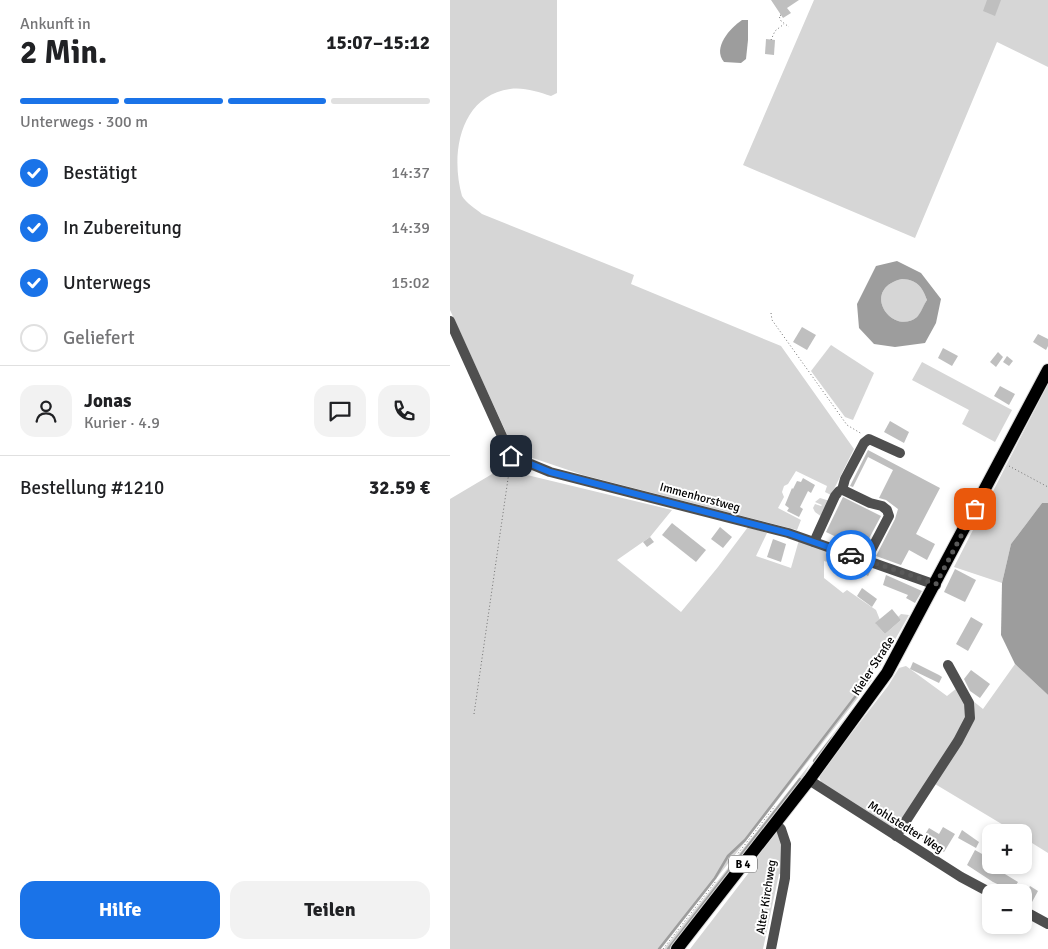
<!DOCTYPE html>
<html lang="de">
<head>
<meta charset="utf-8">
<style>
  :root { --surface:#fff; --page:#f2f2f2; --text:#202124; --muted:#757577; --line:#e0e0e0; --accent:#1a73e8 }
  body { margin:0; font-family:Signika,sans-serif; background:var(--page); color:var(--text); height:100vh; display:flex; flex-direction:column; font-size:19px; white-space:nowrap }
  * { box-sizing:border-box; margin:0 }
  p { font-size:16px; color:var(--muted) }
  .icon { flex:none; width:28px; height:28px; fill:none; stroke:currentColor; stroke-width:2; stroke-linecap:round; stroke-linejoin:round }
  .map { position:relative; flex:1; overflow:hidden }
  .details { display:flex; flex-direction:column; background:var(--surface); width:450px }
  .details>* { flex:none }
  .fabs { position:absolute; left:532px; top:824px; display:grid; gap:10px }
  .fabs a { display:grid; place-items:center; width:50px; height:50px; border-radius:10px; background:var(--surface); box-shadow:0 2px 8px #0003; font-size:25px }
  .pin { position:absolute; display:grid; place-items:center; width:42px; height:42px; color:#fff; margin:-21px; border-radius:10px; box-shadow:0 2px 8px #0006 }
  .courier { position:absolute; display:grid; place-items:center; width:50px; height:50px; margin:-25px; border:4px solid #1a73e8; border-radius:50%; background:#fff; color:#222; box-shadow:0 1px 6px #0007 }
  .head em { font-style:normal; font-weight:800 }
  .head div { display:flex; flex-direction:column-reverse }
  .head { display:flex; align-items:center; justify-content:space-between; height:85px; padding:0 20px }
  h1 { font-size:32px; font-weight:800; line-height:38px }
  .bar { display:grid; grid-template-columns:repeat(4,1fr); gap:8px 5px; align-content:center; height:60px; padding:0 20px }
  .bar i { height:6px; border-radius:4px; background:var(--line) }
  .bar .on { background:var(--accent) }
  .bar p { grid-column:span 4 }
  .line { display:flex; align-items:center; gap:12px; padding:0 20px; border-top:1px solid var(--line) }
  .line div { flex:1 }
  .round { display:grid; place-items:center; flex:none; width:52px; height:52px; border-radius:15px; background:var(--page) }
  ol { padding:0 20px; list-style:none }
  li { display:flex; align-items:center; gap:15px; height:55px }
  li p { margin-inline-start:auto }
  li .icon { padding:5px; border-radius:50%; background:var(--accent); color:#fff; stroke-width:4 }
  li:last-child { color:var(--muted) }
  li i { width:28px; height:28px; border:2px solid var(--line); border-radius:50% }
  .primary-button { display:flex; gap:10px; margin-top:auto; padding:10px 20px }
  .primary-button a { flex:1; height:58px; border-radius:15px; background:var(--accent); color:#fff; font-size:20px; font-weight:800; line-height:58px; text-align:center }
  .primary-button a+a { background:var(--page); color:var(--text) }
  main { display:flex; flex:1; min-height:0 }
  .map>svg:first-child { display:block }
  .green { fill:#d6d6d6 }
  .water { fill:#9d9d9d; fill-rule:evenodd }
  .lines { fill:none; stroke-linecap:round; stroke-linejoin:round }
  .stream { stroke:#9d9d9d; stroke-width:2.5 }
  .building { fill:#bfbfbf }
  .major-casing { stroke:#dbdbdb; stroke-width:14 }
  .path { stroke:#717171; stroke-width:1; stroke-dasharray:1 2.5; stroke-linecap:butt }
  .minor { stroke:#4f4f4f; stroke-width:10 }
  .major { stroke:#000; stroke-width:12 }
  .done { stroke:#595959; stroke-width:5; stroke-dasharray:0 9 }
  .route { stroke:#1a73e8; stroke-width:6 }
  .labels { text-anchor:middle; stroke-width:4; stroke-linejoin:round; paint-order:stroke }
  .shield { fill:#fff; stroke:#4c4c4c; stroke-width:1 }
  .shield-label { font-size:11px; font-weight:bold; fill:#000 }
  .street-label { font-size:12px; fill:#000; stroke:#fff }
</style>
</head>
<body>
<main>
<section class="details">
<div class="head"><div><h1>2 Min.</h1><p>Ankunft in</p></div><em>15:07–15:12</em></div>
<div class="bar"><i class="on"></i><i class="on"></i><i class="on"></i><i></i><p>Unterwegs · 300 m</p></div>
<ol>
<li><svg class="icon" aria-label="check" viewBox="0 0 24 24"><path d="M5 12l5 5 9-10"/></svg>Bestätigt<p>14:37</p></li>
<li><svg class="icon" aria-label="check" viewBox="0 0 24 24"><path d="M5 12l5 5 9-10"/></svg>In Zubereitung<p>14:39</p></li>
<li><svg class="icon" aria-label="check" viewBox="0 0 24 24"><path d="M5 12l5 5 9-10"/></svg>Unterwegs<p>15:02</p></li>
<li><i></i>Geliefert</li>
</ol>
<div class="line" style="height:90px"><a class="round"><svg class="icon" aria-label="person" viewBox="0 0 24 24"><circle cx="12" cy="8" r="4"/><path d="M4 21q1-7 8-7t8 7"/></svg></a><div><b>Jonas</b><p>Kurier · 4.9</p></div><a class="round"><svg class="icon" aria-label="chat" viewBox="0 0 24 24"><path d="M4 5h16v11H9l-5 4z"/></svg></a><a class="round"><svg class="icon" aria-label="phone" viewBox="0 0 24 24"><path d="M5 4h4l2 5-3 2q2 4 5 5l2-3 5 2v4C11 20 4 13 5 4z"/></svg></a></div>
<div class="line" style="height:65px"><div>Bestellung #1210</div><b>32.59 €</b></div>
<div class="primary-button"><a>Hilfe</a><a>Teilen</a></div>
</section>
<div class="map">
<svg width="598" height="949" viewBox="0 0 598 949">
  <rect width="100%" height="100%" fill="#fff"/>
  <!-- green -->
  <g class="green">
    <path d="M0 0H107V93L101 96C88 92 74 87 60 89 10 96 0 154 12 196 16 203 26 209 32 214L184 275 181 284 331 346 404 449 381 495 375 492 377 486 346 471 338 484 334 486 332 492 334 497 328 508 351 520 347 530 133 475 65 452 0 310Z"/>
    <path d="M364 0H598V67L547 42 465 238 293 165Z"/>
    <path d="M452 279C467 280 472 286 477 300 474 304 471 314 467 317 442 337 409 289 452 279Z"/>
    <path d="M381 345 424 373 403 420 395 417 361 371Z"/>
    <path d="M472 362 562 410 545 442 512 424 519 410 462 380Z"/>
    <path d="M598 384V503H592L561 544 552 583 504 567Z"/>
    <path d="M59 464 77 475 222 510 200 537 167 560 231 612 268 567 298 527 317 533 306 556 341 568 349 540 403 560 395 567 374 561V578L393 593 397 590 426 610 430 620 426 624 435 634 451 620 448 617 451 614 459 615 429 668H424L418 676 422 680 211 949H0V499Z"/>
    <path d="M370 498 380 501 372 517 365 512 363 508 365 504 371 506 372 505 365 502Z"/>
    <path d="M565 664 598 695V853L574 838V832H565L485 784 454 834 448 830 444 831 373 787 369 777 370 774 438 686 449 668 456 666 497 696 507 688 533 709Z"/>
    <path d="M430 673 363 764V760Z"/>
    <path d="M360 764 354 776V778L221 949H214Z"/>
    <path d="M328 830 333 845V874H329L313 949H240L307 862 304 859 326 831Z"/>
  </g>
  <!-- water -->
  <g class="water">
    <path d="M292 20H298V40L296 59 291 63 274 62C262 48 280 28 292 20Z"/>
    <path d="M447 261 471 273 491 299 486 323 475 343 445 347 424 344 409 328 407 304 426 266ZM452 279C467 280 472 286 477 300 474 304 471 313 467 317 442 337 409 289 452 279Z"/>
    <path d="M592 503H598V695L565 664 551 635 552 583 561 544Z"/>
  </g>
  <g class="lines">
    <!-- stream -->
    <g class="stream">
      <path d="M364 761 382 738"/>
      <path d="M209 949 265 878 278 856 295 840 418 680"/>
      <path d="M218 949 350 779"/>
    </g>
  </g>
  <!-- building -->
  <g class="building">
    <path d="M321 0H349L337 8 341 13 333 18Z"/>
    <path d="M537 0H551L545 16 533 11Z"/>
    <path d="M316 39 325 40 324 55 315 54Z"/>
    <path d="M352 327 366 335 357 350 343 342Z"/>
    <path d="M588 334 598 339V346L596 350 583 342Z"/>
    <path d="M493 348 508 356 502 366 488 358Z"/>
    <path d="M548 352 553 357 546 367 540 362Z"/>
    <path d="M557 356 563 361 559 366 553 362Z"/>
    <path d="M550 386 565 394 559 405 544 396Z"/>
    <path d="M440 421 459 432 454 443 434 432Z"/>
    <path d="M418 450 490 488 466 534 485 544 477 560 459 550 451 565 426 556 445 519 448 509 436 500 429 498 443 470 418 457 403 487 400 486Z"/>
    <path d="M353 478 365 485 361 493 358 491 350 507 353 509 349 517 337 511 339 508 335 505 342 488 343 489 347 481 351 482Z"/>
    <path d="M393 497 431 516 413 550 376 532Z"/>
    <path d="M222 523 256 550 246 562 212 535Z"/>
    <path d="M270 527 282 537 273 548 261 539Z"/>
    <path d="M200 537 204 542 197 547 193 542Z"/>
    <path d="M323 539 336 544 331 562 317 557Z"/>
    <path d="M411 566 421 570 418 576 409 571Z"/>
    <path d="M505 569 526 580 515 602 494 592Z"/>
    <path d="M436 575 472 591 465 603 456 598 458 595 433 585Z"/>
    <path d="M412 588 427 599 422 607 407 596Z"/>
    <path d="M442 609 451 620 435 634 425 623Z"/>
    <path d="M521 617 533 624 518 651 506 644Z"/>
    <path d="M463 662 489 675 492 677 489 683 460 669Z"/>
    <path d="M521 670 540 684 530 698 520 691 514 679Z"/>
    <path d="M493 827 505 834 494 852 472 839 479 828 489 834Z"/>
    <path d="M512 830 529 842 526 848 508 838Z"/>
    <path d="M525 850 541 859V865H553L550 871 568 882 562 891 543 882 517 865Z"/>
    <path d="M580 886 588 891 582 902 574 897Z"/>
  </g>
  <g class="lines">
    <defs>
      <path id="major" d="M227 949 359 780 437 673 598 370"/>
    </defs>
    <!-- major casing -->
    <use href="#major" class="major-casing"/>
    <!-- path -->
    <g class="path">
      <path d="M331 15 329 16 331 21 339 27"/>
      <path d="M321 40 325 31 334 24"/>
      <path d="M321 313 322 320 397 425 412 434"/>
      <path d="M559 466 598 487"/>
      <path d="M24 714 60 465"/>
      <path d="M286 856 325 806"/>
      <path d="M213 949 266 881"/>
    </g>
    <!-- minor -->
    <g class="minor">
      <path d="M0 321 61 456 100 472 338 533 486 585"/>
      <path d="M392 490 395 479 414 443 419 439 450 453"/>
      <path d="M364 542 385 496 389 491 393 490 420 503 432 506 437 510 439 516 416 560"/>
      <path d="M359 780 511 877 541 893"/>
      <path d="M446 836 508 741 520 718 519 703 498 665"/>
      <path d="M574 911 598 924"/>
      <path d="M321 949 335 878 336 844 331 829 325 823"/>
    </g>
    <!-- major -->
    <use href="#major" class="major"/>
  </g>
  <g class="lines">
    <!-- done -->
    <path class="done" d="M401 555 486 584 525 509"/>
    <!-- route -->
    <path class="route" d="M61 456 100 472 338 533 401 555"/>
  </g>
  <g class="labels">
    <!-- shield labels -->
    <rect class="shield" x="279" y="855.5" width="28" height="17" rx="4"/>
    <g class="shield-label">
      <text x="293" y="868">B 4</text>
    </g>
    <!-- street labels -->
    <g class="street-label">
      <text transform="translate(250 497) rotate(15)" y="4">Immenhorstweg</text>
      <text transform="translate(423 666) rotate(-57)" y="4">Kieler Straße</text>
      <text transform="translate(456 827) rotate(32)" y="4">Mohlstedter Weg</text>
      <text transform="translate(316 897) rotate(-81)" y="4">Alter Kirchweg</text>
    </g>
  </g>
</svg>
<div class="fabs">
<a>+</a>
<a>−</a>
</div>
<div class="pin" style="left:525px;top:509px;background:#ea580c"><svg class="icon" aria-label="bag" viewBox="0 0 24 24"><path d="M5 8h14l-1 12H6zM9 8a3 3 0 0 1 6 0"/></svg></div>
<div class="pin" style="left:61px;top:456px;background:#1f2937"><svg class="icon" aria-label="home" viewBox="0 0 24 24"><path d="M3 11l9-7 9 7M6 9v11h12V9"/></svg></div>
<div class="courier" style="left:401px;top:555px"><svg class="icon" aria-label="car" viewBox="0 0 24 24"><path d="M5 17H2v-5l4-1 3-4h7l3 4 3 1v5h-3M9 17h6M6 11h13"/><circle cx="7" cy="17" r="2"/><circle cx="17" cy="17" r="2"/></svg></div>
</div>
</main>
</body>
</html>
